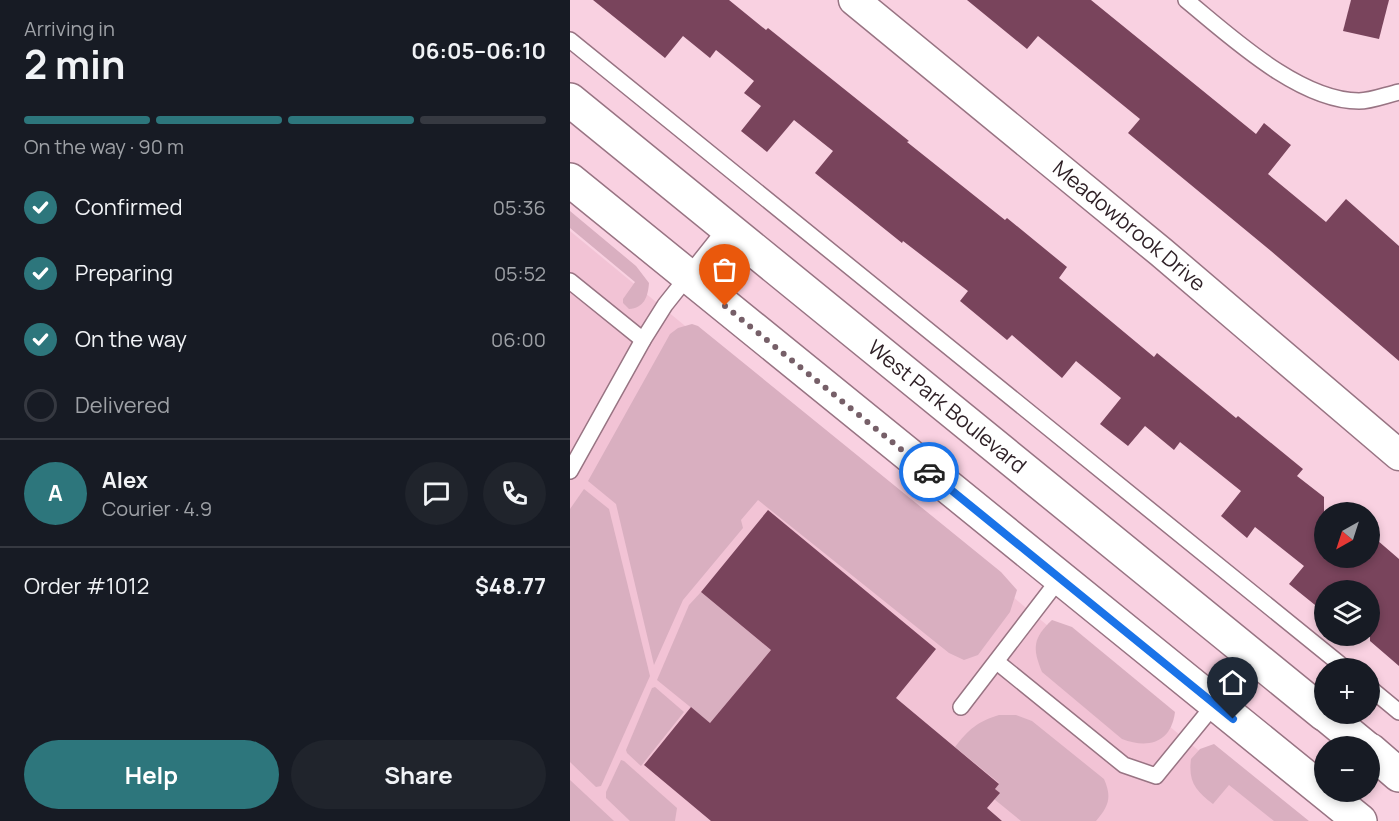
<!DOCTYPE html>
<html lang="en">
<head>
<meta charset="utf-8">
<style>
  :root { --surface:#171b24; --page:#20242c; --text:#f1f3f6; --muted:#9ea1a6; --line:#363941; --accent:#2d767c }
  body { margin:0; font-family:Manrope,sans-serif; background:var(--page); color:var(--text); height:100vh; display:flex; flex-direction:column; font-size:22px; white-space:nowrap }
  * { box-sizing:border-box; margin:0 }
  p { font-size:20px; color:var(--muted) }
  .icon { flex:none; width:33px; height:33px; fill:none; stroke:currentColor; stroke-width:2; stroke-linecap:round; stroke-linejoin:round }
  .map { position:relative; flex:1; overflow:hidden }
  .side { display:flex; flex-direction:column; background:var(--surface); width:570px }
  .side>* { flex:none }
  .needle { width:39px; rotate:219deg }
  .buttons { position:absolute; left:744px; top:502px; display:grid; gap:12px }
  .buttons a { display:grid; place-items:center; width:66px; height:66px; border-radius:50%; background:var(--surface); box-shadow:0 3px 9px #0003; font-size:30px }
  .pin { position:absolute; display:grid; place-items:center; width:51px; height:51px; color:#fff; margin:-62px -26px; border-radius:50% 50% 50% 0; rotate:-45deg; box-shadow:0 0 6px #0007 }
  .pin .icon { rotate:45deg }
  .courier { position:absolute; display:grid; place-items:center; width:60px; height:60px; margin:-30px; border:4px solid #1a73e8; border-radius:50%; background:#fff; color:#222; box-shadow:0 2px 8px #0007 }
  .headline em { font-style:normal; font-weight:700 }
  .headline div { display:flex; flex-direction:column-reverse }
  .headline { display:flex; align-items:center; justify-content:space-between; height:102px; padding:0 24px }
  h1 { font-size:39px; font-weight:700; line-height:45px }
  .bar { display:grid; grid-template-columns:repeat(4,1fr); gap:9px 6px; align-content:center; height:72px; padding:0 24px }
  .bar i { height:8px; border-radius:4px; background:var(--line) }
  .bar .selected { background:var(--accent) }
  .bar p { grid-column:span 4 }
  .line { display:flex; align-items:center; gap:15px; padding:0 24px; border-top:2px solid var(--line) }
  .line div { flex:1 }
  .round { display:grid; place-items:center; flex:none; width:63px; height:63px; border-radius:32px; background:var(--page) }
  ol { padding:0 24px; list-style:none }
  li { display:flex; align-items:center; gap:18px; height:66px }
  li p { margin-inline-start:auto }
  li .icon { padding:6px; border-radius:50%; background:var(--accent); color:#fff; stroke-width:4 }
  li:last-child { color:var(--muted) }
  li i { width:33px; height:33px; border:3px solid var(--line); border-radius:50% }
  .button { display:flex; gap:12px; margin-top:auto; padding:12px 24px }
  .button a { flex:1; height:69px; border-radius:36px; background:var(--accent); color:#fff; font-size:24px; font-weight:700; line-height:69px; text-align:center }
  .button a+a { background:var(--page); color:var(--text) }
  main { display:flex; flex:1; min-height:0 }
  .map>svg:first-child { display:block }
  .built { fill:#f2c3d5 }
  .green { fill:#d9afc0 }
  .building { fill:#79445c }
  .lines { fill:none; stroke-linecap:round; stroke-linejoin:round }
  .service-casing { stroke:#987483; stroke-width:18 }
  .minor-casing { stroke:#987483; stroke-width:33 }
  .secondary-casing { stroke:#987483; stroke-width:36 }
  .service { stroke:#fff; stroke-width:15 }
  .minor { stroke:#fff; stroke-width:30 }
  .secondary { stroke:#fff; stroke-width:33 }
  .done { stroke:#765f68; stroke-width:6; stroke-dasharray:0 10.8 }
  .route { stroke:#1a73e8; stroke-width:8 }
  .labels { text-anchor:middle; stroke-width:6; stroke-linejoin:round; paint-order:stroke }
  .street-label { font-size:21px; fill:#2f2127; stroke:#f9d1e1 }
</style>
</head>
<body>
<main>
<section class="side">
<div class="headline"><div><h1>2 min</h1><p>Arriving in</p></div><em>06:05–06:10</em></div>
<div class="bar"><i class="selected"></i><i class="selected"></i><i class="selected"></i><i></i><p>On the way · 90 m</p></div>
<ol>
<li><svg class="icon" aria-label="check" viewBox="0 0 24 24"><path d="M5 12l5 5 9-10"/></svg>Confirmed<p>05:36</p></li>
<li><svg class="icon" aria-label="check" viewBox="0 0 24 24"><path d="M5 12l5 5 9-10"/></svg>Preparing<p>05:52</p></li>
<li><svg class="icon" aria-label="check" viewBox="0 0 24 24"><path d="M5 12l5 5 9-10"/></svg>On the way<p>06:00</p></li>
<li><i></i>Delivered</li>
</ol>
<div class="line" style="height:108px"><b class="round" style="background:var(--accent);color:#fff">A</b><div><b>Alex</b><p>Courier · 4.9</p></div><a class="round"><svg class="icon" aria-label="chat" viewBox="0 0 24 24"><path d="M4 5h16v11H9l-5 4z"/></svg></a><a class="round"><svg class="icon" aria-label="phone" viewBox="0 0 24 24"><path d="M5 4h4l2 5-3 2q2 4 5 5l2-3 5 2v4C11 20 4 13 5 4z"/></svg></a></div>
<div class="line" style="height:78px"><div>Order #1012</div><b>$48.77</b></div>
<div class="button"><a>Help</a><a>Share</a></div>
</section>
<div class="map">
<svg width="829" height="821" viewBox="0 0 829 821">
  <rect width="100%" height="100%" fill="#f9d1e1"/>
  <!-- built -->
  <path class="built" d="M0 231 114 325 714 821H0Z"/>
  <!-- green -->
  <g class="green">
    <path d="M0 211 66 266 79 283C78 297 74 308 59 309L53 303V299L65 282 0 228Z"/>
    <path d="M122 324 128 326 431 572 447 590 440 612 408 655 394 660 379 653 188 500 171 520 173 528 113 600 84 665 46 504 18 481 100 334 108 328Z"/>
    <path d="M14 489 39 509 80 676 31 786 26 787 0 762V509Z"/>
    <path d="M131 592 201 650 140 723 87 680 119 605Z"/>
    <path d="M482 620 502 627 605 712C601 743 578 749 552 739L472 672C462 648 463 638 482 620Z"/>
    <path d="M85 687 114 712 71 766 57 753 56 750 82 688Z"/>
    <path d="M429 715H446L462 721 534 779C542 797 539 806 526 821H451L424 799 429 793 425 789 429 783 385 747C398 730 408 721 429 715Z"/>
    <path d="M644 744 739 821H704L659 785 643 804C626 791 618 782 621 759L630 749Z"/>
    <path d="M51 760 54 761 107 808 105 821H60L36 798V792Z"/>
    <path d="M0 780 44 821H0Z"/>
  </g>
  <!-- building -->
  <g class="building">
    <path d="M23 0H159L196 30 198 28 339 141 337 142 435 220 437 218 497 267 489 278 584 357 587 353 666 418 668 416 733 469 727 476 754 497V558H800V534L829 559V666L800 641V591H754V604L750 609 719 584 734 566 685 527 677 538 651 516 671 491 610 442 604 450 575 426 558 446 530 424 551 398 506 361 492 378 442 335 437 340 390 301 398 291 333 241 332 243 245 173 263 151 224 120 197 152 171 131 191 106 174 93 184 81 146 50 140 58 113 36 95 58Z"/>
    <path d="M397 0H521L686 134 694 123 721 145 698 174 756 222 776 199 829 246V361L701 251 558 133 570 119 468 36 457 49Z"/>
    <path d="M781 0H819L809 39 773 31Z"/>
    <path d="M198 510 366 649 326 698 429 784 425 789 430 793 417 808 432 821H141L74 765 121 707 140 723 201 650 131 592Z"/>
  </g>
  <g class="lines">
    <defs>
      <g id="service">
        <path d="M616 0C660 36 729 101 789 101 801 101 816 95 829 92"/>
        <path d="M0 40 776 669"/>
        <path d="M0 281 73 340"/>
        <path d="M0 471 73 340 95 305 157 227"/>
        <path d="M427 662 554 765 586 776 684 656"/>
        <path d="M800 688 829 712"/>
        <path d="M391 707 490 578"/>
      </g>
      <g id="minor">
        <path id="s1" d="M284 0 591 252 829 455"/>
      </g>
      <g id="secondary">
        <path id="s2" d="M0 100 754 714"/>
        <path d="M0 180 790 821"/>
        <path d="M755 714 795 747"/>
        <path d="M800 750 829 775"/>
      </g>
    </defs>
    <!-- service casing -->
    <use href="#service" class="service-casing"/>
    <!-- minor casing -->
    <use href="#minor" class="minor-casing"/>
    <!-- secondary casing -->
    <use href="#secondary" class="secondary-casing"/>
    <!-- service -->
    <use href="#service" class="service"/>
    <!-- minor -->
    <use href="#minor" class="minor"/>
    <!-- secondary -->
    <use href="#secondary" class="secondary"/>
  </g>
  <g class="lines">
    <!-- done -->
    <path class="done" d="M155 306 359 472"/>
    <!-- route -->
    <path class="route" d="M359 472 663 719"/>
  </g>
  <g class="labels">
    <!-- street labels -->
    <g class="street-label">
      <text dy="7" stroke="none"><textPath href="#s1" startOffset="356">Meadowbrook Drive</textPath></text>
      <text dy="7" stroke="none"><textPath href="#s2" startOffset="486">West Park Boulevard</textPath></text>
    </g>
  </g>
</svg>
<div class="buttons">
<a><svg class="needle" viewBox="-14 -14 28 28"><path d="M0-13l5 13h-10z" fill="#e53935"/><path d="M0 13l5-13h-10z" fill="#9ea1a6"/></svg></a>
<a><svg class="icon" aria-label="layers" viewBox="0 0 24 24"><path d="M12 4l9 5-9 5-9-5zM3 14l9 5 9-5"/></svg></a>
<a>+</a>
<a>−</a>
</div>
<div class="pin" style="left:155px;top:306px;background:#ea580c"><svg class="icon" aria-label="bag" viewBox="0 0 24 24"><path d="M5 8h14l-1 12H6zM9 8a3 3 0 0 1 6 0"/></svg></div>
<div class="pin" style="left:663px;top:719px;background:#1f2937"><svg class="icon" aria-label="home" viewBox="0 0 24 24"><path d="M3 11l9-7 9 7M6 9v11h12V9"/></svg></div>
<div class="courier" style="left:359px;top:472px"><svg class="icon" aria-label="car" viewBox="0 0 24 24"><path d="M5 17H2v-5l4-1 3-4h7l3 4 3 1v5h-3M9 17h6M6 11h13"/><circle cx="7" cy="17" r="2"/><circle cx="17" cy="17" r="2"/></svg></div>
</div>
</main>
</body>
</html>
